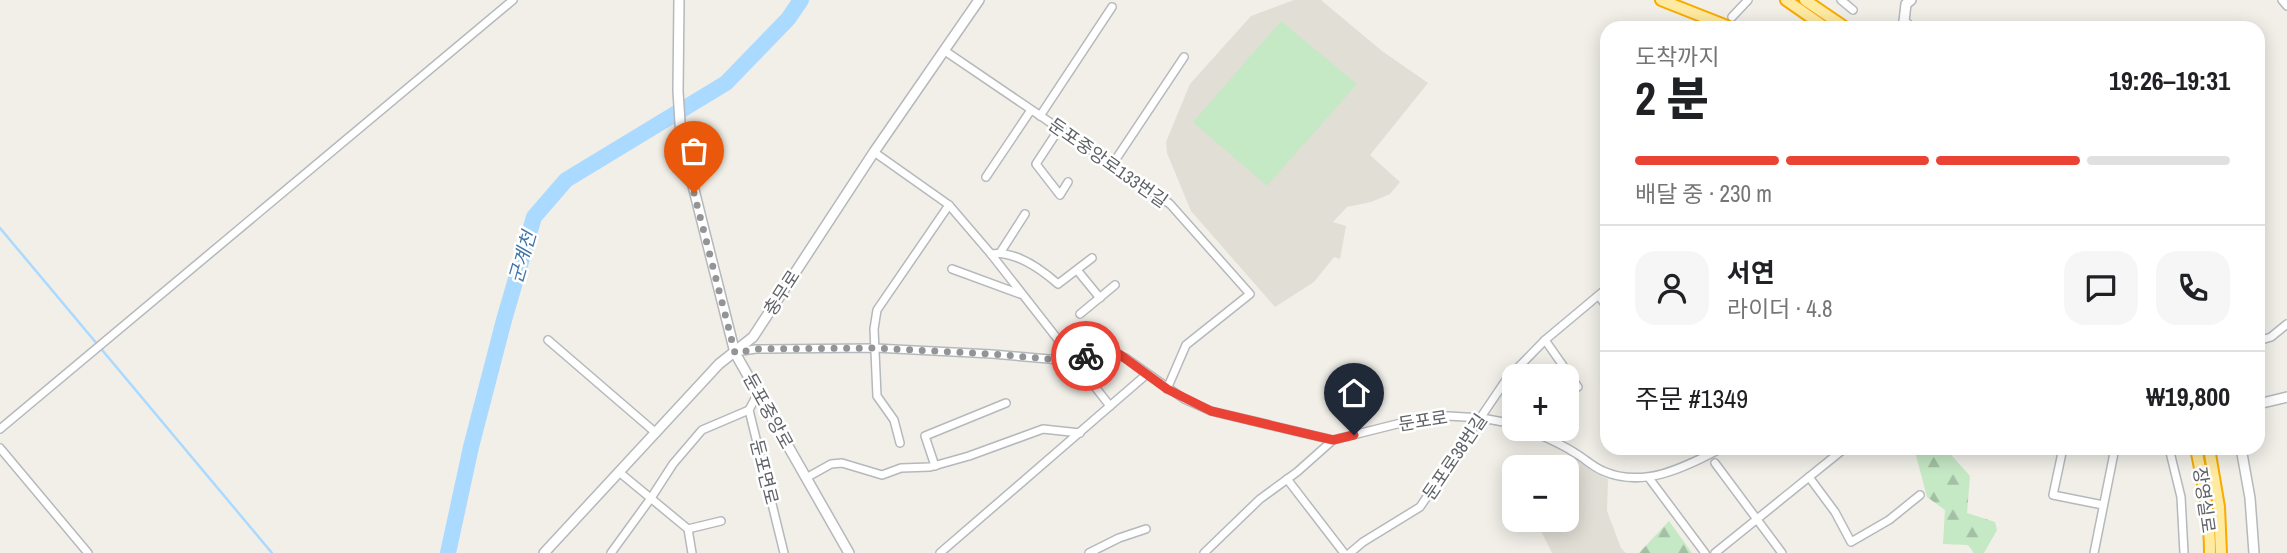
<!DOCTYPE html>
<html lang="ko">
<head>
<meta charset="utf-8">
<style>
  :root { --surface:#fff; --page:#f6f6f6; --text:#202124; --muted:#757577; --line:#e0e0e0; --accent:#ea4335 }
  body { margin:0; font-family:"Archivo Narrow","Noto Sans KR",sans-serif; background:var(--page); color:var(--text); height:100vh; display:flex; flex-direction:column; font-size:26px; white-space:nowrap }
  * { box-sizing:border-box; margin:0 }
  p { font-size:23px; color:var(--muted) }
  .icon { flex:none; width:38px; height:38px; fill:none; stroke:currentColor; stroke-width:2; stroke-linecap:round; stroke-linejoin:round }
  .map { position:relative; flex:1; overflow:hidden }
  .details { position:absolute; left:1600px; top:21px; width:665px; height:434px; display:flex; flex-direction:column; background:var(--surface); border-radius:21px; box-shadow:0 4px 18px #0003 }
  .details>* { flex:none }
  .controls { position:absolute; left:1502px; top:364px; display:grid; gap:14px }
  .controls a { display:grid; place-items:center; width:77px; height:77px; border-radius:14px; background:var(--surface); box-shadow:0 4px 18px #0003; font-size:35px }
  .pin { position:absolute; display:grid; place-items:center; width:60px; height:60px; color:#fff; margin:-72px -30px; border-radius:50% 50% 50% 0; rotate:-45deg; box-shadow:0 0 7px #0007 }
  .pin .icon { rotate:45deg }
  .courier { position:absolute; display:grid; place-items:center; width:70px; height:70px; margin:-35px; border:5px solid #ea4335; border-radius:50%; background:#fff; color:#222; box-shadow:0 2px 9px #0007 }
  .summary em { font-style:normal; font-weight:800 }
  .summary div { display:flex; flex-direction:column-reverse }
  .summary { display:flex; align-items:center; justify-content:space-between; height:119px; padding:0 35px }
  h1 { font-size:46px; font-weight:800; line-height:52px }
  .bar { display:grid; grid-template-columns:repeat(4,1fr); gap:10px 7px; align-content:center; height:84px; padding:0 35px }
  .bar i { height:9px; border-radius:5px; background:var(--line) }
  .bar .selected { background:var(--accent) }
  .bar p { grid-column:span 4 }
  .line { display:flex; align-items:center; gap:18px; padding:0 35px; border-top:2px solid var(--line) }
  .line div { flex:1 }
  .round { display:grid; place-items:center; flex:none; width:74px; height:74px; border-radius:21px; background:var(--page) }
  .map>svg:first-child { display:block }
  .education { fill:#e1ded6 }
  .grass { fill:#c5e8c5 }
  .forest { fill:url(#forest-firs) }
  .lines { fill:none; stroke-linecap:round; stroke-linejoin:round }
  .stream { stroke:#aadaff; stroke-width:2.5 }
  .river { stroke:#aadaff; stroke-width:16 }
  .minor-casing { stroke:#b5b8bc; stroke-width:10 }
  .tertiary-casing { stroke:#b5b8bc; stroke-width:12 }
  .trunk-casing { stroke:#f9ab00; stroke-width:14 }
  .minor { stroke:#fff; stroke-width:7 }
  .tertiary { stroke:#fff; stroke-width:9 }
  .trunk { stroke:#feeaa1; stroke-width:10 }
  .done { stroke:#929495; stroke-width:7; stroke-dasharray:0 12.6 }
  .route { stroke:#ea4335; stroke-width:9 }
  .labels { text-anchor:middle; stroke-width:5; stroke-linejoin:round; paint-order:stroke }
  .street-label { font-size:18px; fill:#5f6368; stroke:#fff }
  .water-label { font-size:19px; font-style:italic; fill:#4174aa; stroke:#fff }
</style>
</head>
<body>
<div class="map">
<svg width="2287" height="553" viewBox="0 0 2287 553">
  <defs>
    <pattern id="forest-firs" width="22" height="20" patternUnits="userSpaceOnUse" patternTransform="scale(1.75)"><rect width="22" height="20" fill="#c5e8c5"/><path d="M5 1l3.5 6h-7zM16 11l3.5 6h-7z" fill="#a3c0a4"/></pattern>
  </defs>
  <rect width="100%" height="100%" fill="#f1efe8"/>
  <!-- education -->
  <g class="education">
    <path d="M1294 0H1321L1382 51 1428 83 1370 155 1400 182 1390 194 1371 202 1347 207 1333 222 1346 226 1340 259 1334 257 1314 282 1275 307 1191 211 1167 153 1166 142 1190 84 1251 16Z"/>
    <path d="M1572 457 1597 474 1608 479 1607 511 1621 548 1626 553H1552L1541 531 1532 520H1566V467H1564Z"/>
  </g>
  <!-- grass -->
  <path class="grass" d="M1281 21 1357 84 1267 186 1193 122Z"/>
  <!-- forest -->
  <g class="forest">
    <path d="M1914 448H1945L1970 476 1967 513 1995 522 1997 530 1984 553H1974L1968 545 1943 544 1945 510 1927 497Z"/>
    <path d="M1669 521 1692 553H1639Z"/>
  </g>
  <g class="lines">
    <!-- stream -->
    <path class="stream" d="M0 228 272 553"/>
    <!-- river -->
    <path class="river" d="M448 553 471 447 504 320 534 217 566 180 726 83 788 19 801 0"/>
    <defs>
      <g id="minor">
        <path d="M1841 0 1853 10"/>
        <path d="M2282 0 2287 6"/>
        <path d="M1732 17 1748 0"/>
        <path d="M945 51 1170 204 1250 294 1186 345 1167 389"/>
        <path d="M1040 116 1112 7"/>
        <path d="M1059 129 1036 164 1060 195 1068 182"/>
        <path d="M874 152 949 205 991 254 1110 406 1147 374"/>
        <path d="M1112 165 1184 57"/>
        <path d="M986 177 1031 110"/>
        <path d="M1000 253 1025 214"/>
        <path d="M991 254C1014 250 1041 269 1058 284L1092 258"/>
        <path d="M952 269 1020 294"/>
        <path d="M1077 270 1100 298"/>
        <path d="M1599 296 1606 306"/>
        <path d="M1080 314 1115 285"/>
        <path d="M548 340 656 433"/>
        <path d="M1545 340 1578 387"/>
        <path d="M2258 341 2271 337 2287 324"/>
        <path d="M735 352 756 349 875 348 992 354 1060 360H1072L1097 353H1112L1126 358 1184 399 1211 411 1333 440 1421 418 1448 416 1482 418 1514 424"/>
        <path d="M758 393 749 410 784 553"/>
        <path d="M0 429 513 0"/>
        <path d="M1526 429C1543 436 1560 443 1575 453 1584 458 1593 467 1603 471 1644 489 1685 467 1722 448"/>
        <path d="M900 443 894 420 877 396 874 329 877 310 949 205"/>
        <path d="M0 448 88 553"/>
        <path d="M2063 448 2053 495 2103 505"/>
        <path d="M2169 448 2181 497 2184 553"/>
        <path d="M1715 463 1782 553"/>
        <path d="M935 466 925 436 1006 403"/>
        <path d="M619 472 688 529"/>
        <path d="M1809 477 1835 512 1851 542 1889 520 1920 495"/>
        <path d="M806 478 831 464 842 463 882 475 901 468 930 467 969 456 1043 429 1080 433"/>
        <path d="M1649 478 1705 553"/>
        <path d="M1287 479 1344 553"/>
        <path d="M611 553 651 498 673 464 702 430 749 410"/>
        <path d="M692 553 688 529 721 521"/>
        <path d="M940 553 1110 406"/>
        <path d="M1089 553 1119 538 1146 529"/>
        <path d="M1204 553 1260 499 1297 472 1333 440"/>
        <path d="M1350 553 1363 542 1420 507 1506 380 1545 340 1606 289"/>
        <path d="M1715 553 1845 448"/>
        <path d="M2094 553 2115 448"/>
      </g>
      <g id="tertiary">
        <path d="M679 0 678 91 681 138 735 353 849 553"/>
        <path d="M1911 28 1904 21 1906 4 1911 0"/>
        <path d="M2258 404 2287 397"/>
        <path d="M2241 448 2250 498 2254 553"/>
        <path d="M544 553 719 364 753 337 874 152 979 0"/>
      </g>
      <g id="trunk">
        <path d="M1661 0 1732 28"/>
        <path d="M1786 0 1826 28"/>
        <path d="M1805 0 1846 28"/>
        <path d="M2196 448C2203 484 2210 515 2210 553"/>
        <path d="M2209 448 2219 507 2221 553"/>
      </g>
    </defs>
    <!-- minor casing -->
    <use href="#minor" class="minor-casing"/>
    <!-- tertiary casing -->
    <use href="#tertiary" class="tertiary-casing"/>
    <!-- trunk casing -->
    <use href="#trunk" class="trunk-casing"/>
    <!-- minor -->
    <use href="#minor" class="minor"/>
    <!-- tertiary -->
    <use href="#tertiary" class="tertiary"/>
    <!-- trunk -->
    <use href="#trunk" class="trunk"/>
  </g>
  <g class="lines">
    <!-- done -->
    <path class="done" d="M694 193 735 353 756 349 875 348 992 354 1060 360 1086 356"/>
    <!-- route -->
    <path class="route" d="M1086 356 1102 352 1119 354 1167 389 1211 411 1333 440 1354 435"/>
  </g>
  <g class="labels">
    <!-- street labels -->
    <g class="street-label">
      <text transform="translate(1108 163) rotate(35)" y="6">둔포중앙로133번길</text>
      <text transform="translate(782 293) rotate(-57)" y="6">충무로</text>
      <text transform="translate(768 411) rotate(61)" y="6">둔포중앙로</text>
      <text transform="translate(1423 421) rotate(-9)" y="6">둔포로</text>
      <text transform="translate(1455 457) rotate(-56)" y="6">둔포로38번길</text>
      <text transform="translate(764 472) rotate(76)" y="6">둔포면로</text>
      <text transform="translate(2204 500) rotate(82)" y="6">장영실로</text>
    </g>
    <!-- water labels -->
    <g class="water-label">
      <text transform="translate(522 257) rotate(-74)" y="7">군계천</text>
    </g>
  </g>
</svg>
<div class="controls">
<a>+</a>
<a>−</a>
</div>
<div class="pin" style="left:694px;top:193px;background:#ea580c"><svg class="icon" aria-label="bag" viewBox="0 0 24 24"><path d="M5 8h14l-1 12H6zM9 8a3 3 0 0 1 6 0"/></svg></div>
<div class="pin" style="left:1354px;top:435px;background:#1f2937"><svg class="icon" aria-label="home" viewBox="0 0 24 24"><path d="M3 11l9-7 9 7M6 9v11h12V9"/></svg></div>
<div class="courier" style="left:1086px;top:356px"><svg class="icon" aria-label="bike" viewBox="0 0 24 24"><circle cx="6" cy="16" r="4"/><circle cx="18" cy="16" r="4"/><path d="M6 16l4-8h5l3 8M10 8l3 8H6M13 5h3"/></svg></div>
<section class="details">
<div class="summary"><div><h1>2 분</h1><p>도착까지</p></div><em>19:26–19:31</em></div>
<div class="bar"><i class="selected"></i><i class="selected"></i><i class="selected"></i><i></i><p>배달 중 · 230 m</p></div>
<div class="line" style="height:126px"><a class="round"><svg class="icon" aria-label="person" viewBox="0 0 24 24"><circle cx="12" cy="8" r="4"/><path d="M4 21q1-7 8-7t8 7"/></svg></a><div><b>서연</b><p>라이더 · 4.8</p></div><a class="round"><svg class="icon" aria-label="chat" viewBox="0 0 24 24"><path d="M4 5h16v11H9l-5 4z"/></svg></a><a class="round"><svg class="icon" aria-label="phone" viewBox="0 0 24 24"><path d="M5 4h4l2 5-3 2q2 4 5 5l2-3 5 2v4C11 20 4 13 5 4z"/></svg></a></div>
<div class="line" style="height:91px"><div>주문 #1349</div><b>₩19,800</b></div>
</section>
</div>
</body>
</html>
